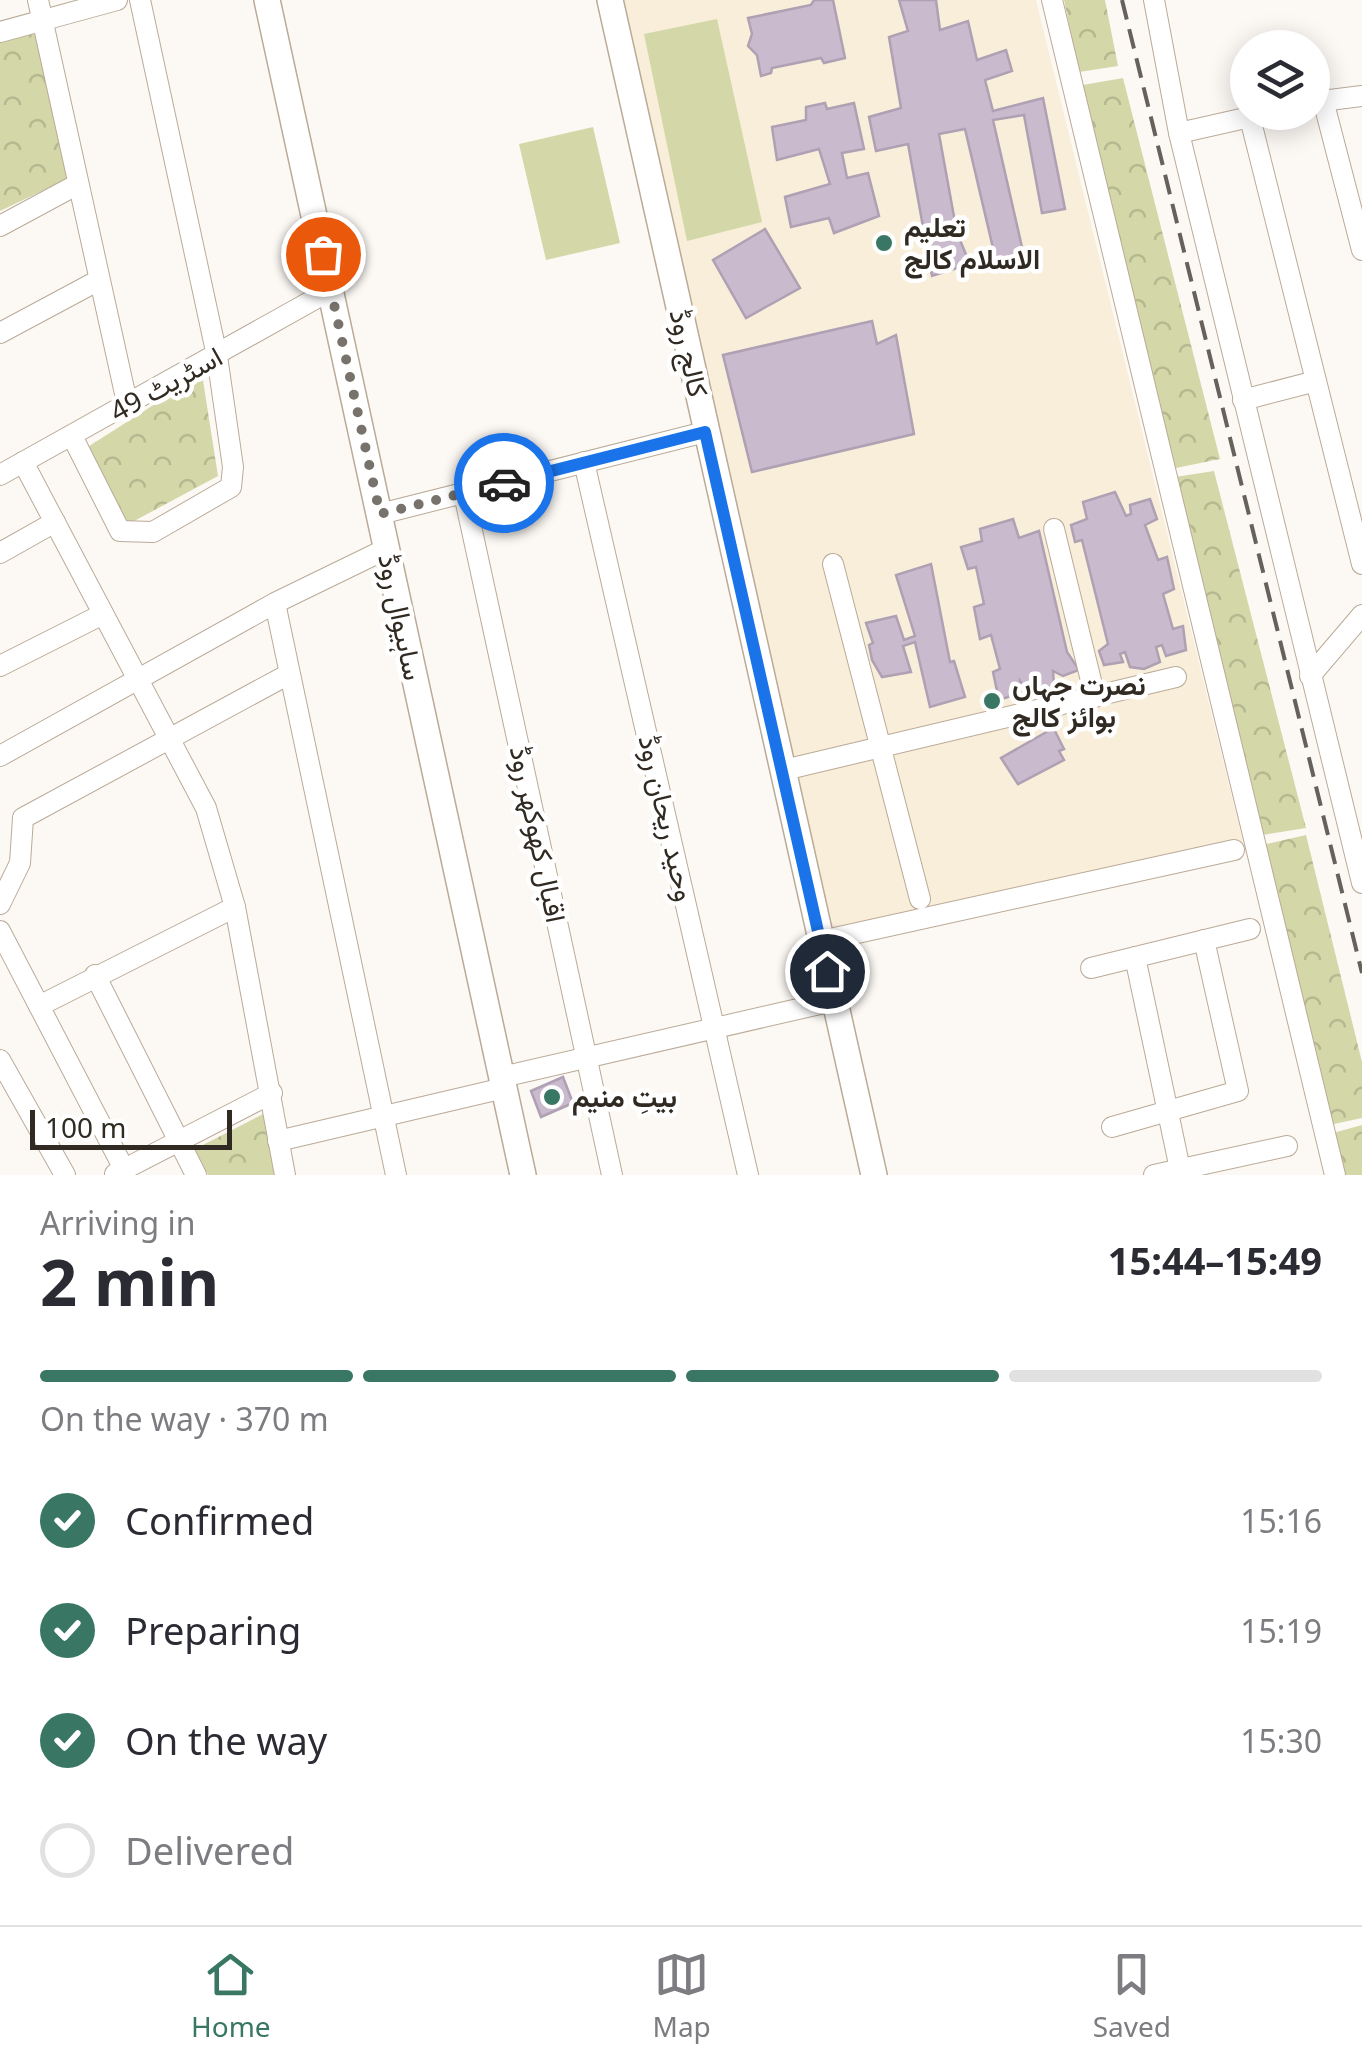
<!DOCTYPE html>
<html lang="en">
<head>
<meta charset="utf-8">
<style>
  :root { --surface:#fff; --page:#f2f2f3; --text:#2b2b33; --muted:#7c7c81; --line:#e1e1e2; --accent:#397764 }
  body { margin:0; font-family:"Noto Sans",Vazirmatn,sans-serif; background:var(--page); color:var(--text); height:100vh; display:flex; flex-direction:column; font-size:38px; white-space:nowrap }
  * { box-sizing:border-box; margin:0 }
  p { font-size:32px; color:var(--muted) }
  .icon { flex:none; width:55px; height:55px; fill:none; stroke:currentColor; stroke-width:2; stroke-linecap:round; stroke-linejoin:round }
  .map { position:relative; height:1175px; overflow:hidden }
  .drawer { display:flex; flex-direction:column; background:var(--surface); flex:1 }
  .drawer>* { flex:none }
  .fabs { position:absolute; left:1230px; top:30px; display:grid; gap:20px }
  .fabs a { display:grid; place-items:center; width:100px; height:100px; border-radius:50%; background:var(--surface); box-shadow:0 5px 25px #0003; font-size:50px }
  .scale { position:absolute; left:30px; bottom:25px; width:202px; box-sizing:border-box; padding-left:10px; border:5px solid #302a22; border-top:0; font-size:28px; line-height:35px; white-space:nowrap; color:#302a22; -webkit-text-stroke:8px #fff; paint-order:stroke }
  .pin { position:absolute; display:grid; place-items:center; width:85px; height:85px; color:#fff; margin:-42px; border:5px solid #fff; border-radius:50%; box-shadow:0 2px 10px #0007 }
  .courier { position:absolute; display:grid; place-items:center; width:100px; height:100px; margin:-50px; border:8px solid #1a73e8; border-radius:50%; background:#fff; color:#222; box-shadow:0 2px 12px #0007 }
  .overview em { font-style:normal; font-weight:700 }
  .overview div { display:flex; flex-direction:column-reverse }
  .overview { display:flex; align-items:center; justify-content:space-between; height:170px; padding:0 40px }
  h1 { font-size:65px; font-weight:700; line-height:75px }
  .bar { display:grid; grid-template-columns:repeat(4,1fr); gap:15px 10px; align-content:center; height:120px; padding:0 40px }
  .bar i { height:12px; border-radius:8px; background:var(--line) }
  .bar .on { background:var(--accent) }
  .bar p { grid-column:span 4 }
  ol { padding:0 40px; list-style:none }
  li { display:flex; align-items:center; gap:30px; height:110px }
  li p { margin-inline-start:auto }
  li .icon { padding:10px; border-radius:50%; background:var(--accent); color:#fff; stroke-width:4 }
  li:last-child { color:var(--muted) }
  li i { width:55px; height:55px; border:5px solid var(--line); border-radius:50% }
  .tab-bar { display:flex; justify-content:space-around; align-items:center; height:140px; border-top:2px solid var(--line); background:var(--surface); font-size:28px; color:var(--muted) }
  .tab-bar a { display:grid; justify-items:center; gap:5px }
  .tab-bar .on { color:var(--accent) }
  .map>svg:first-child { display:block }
  .education { fill:#f9eed9 }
  .forest { fill:url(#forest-crowns) }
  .pitch { fill:#d4d7a8 }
  .building { fill:#c9bacd; stroke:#afa0b3; stroke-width:2.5 }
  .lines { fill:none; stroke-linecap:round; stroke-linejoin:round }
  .minor-casing { stroke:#baaa97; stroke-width:22 }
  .major-casing { stroke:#baaa97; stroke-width:28 }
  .minor { stroke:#fff; stroke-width:20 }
  .major { stroke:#fff; stroke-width:25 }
  .rail { stroke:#66615a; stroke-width:4; stroke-dasharray:20 10; stroke-linecap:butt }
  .done { stroke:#77726c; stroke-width:10; stroke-dasharray:0 18 }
  .route { stroke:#1a73e8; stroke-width:12 }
  .poi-dot { fill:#397764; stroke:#fff; stroke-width:4 }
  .labels { text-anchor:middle; stroke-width:9; stroke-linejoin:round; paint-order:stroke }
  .poi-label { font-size:28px; font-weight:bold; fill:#302a22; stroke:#fff; text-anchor:start }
  .street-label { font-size:28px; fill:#302a22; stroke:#fff }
</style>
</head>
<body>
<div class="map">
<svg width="1362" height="1175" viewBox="0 0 1362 1175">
  <defs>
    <pattern id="forest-crowns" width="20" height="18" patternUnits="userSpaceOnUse" patternTransform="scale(2.5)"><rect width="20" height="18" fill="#d4d7a8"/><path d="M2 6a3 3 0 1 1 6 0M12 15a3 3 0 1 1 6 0" fill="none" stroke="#b6b990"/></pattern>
  </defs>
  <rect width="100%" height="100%" fill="#fcf9f5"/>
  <!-- education -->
  <path class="education" d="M622 0H1036L1243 842 831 933Z"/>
  <!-- forest -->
  <g class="forest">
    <path d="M1064 0H1105L1118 66 1079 72Z"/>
    <path d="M34 30 69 178 0 211V40Z"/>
    <path d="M1123 78 1220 459 1171 469 1083 85Z"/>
    <path d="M202 374 218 476 123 527 83 450Z"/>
    <path d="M1214 471 1306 828 1262 835 1175 477Z"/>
    <path d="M1306 835 1362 1062V1118L1329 1125 1262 845Z"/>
    <path d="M265 1113 278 1175H208L195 1149Z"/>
    <path d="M1362 1125V1175H1343L1333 1133Z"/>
  </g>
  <!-- pitch -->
  <g class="pitch">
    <path d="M717 19 762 222 687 241 644 34Z"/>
    <path d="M593 127 620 243 546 260 519 144Z"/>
  </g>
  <!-- building -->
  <g class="building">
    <path d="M833 0 845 58 824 63 821 58 772 68 771 73 761 76 757 55 748 46 752 34 748 18 811 5 814 0Z"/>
    <path d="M899 0H936L940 30 968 21 977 60 1006 50 1012 71 985 80 993 111 1043 98 1065 209 1042 213 1024 115 993 120 1024 256 997 265 965 129 939 134 957 233 970 264 932 276 908 144 876 151 869 117 901 108 889 37 908 31Z"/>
    <path d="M825 103 827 109 854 103 864 149 842 153 847 178 868 173 879 216 834 233 829 218 791 227 785 197 830 184 819 149 777 160 772 127 806 120V107Z"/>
    <path d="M765 229 800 288 746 318 713 260Z"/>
    <path d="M872 321 877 344 896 335 914 434 752 472 723 355Z"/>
    <path d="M1115 492 1126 516 1131 514 1130 505 1150 499 1157 519 1145 525 1158 560 1167 557 1174 589 1163 594 1173 629 1183 626 1186 650 1166 656 1162 645 1156 647 1160 662 1144 669 1130 667 1125 652 1120 654 1123 662 1104 665 1099 651 1108 644 1082 540 1075 542 1071 525 1087 519 1083 502Z"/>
    <path d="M1013 519 1019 538 1039 531 1067 652 1079 670 1063 676 1053 671 1054 686 1027 692 1020 681V693L999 700 993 672 1000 669 991 635 980 639 974 607 984 604 976 567 968 569 961 547 982 541 980 529Z"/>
    <path d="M931 564 950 662 954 661 965 697 930 707 915 642 903 646 911 672 882 677 872 660 869 645 873 643 866 623 896 616 904 640 915 636 896 575Z"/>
    <path d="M1050 730 1055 731 1064 749 1059 751 1064 760 1018 784 1001 758Z"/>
    <path d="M563 1077 573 1103 541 1117 531 1091Z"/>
  </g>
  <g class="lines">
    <defs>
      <g id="minor">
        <path d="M38 0 128 407"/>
        <path d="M1052 0 1335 1175"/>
        <path d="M1154 0 1179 133 1272 112"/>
        <path d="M0 32 117 0"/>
        <path d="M1323 100 1362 250"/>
        <path d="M1314 102 1362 96"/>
        <path d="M1250 118 1362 564"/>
        <path d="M1179 133 1362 883"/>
        <path d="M0 226 78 184"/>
        <path d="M0 333 99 280"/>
        <path d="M1243 400 1316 381"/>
        <path d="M72 436 120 531 153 532 231 487 233 467 217 356 140 0"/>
        <path d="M23 462 206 808 235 907 285 1175"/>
        <path d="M584 462 748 1175"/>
        <path d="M0 475 331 290"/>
        <path d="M464 494 612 1175"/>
        <path d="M380 514 705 432"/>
        <path d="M1054 529 1095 697"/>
        <path d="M0 553 55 522"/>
        <path d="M833 564 920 899"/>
        <path d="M275 603 396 1175"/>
        <path d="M0 666 103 614"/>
        <path d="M1310 676 1362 615"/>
        <path d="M0 756 275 603 386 549"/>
        <path d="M784 770 1176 677"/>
        <path d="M0 904 20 863 23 818 289 674"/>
        <path d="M0 931 124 1169"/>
        <path d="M821 941 1234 850"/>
        <path d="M1135 957 1180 1169"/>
        <path d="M1091 968 1250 929"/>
        <path d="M95 975 196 1175"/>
        <path d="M39 1006 235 907"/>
        <path d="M0 1060 65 1175"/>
        <path d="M502 1077 833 1001"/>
        <path d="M1112 1127 1238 1091 1204 940"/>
        <path d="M278 1141 504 1088"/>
        <path d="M115 1174 272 1093"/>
        <path d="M1154 1175 1287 1146"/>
      </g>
      <g id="major">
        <path d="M267 0 523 1175"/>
        <path d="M610 0 874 1175"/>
      </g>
    </defs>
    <!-- minor casing -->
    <use href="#minor" class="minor-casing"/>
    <!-- major casing -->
    <use href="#major" class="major-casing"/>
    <!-- minor -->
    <use href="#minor" class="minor"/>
    <!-- major -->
    <use href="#major" class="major"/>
    <!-- rail -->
    <path class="rail" d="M1122 0 1362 973"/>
  </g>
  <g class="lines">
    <!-- done -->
    <path class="done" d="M323 254 380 514 504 483"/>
    <!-- route -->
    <path class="route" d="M504 483 705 432 827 971"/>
  </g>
  <!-- markers -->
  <g class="poi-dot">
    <circle cx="884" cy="243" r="10"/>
    <circle cx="992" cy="701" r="10"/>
    <circle cx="552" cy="1097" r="10"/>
  </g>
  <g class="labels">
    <!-- poi labels -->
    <g class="poi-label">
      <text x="904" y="237">تعلیم<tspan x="904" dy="32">الاسلام کالج</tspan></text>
      <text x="1012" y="695">نصرت جہاں<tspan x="1012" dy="32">بوائز کالج</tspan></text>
      <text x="572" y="1107">بیتِ منیم</text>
    </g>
    <!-- street labels -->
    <g class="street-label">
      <text transform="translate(689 353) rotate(77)" y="10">کالج روڈ</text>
      <text transform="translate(166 384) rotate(-29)" y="10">اسٹریٹ 49</text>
      <text transform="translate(401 617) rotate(78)" y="10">ساہیوال روڈ</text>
      <text transform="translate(667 818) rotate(77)" y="10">وحید ریحان روڈ</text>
      <text transform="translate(538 834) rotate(78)" y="10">اقبال کھوکھر روڈ</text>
    </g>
  </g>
</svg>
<div class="fabs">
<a><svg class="icon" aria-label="layers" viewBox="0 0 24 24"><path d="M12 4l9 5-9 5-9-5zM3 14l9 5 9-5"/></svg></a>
</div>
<div class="scale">100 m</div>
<div class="pin" style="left:323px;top:254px;background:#ea580c"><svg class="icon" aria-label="bag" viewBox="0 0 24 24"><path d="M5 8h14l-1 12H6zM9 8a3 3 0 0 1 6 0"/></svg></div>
<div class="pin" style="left:827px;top:971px;background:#1f2937"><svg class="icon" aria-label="home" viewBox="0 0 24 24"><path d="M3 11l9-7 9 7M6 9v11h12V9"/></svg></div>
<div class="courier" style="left:504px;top:483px"><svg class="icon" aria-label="car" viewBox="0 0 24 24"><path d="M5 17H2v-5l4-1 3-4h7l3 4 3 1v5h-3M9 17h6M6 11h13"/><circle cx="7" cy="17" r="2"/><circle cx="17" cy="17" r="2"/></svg></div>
</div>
<section class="drawer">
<div class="overview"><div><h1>2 min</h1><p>Arriving in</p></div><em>15:44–15:49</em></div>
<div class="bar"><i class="on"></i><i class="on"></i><i class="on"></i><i></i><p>On the way · 370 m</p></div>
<ol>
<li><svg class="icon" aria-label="check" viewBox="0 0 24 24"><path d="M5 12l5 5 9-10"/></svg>Confirmed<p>15:16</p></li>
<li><svg class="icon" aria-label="check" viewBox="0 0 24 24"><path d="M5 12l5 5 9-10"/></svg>Preparing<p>15:19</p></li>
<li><svg class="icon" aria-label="check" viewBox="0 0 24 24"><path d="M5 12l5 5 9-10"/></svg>On the way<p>15:30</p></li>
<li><i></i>Delivered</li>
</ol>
</section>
<nav class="tab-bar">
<a class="on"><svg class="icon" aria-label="home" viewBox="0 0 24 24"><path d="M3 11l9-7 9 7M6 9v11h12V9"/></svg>Home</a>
<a><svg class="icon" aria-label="map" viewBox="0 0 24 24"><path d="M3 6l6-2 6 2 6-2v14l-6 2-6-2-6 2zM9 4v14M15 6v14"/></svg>Map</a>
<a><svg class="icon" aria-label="saved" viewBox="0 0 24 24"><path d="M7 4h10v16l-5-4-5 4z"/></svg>Saved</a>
</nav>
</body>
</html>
